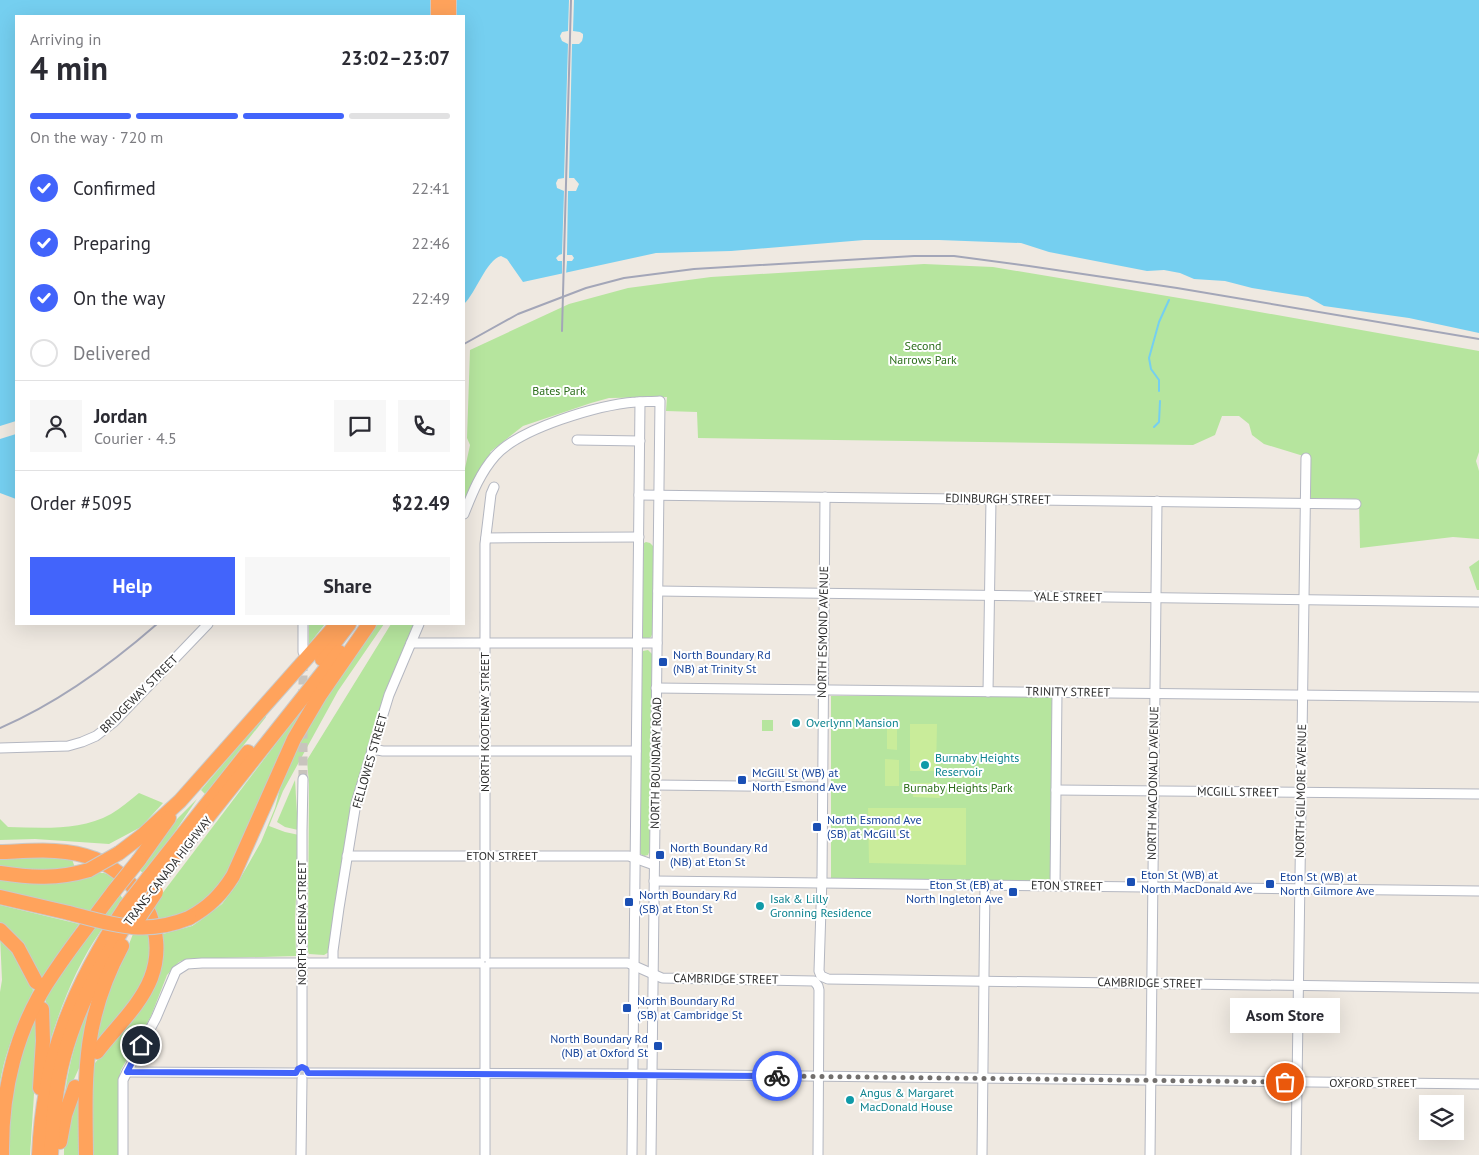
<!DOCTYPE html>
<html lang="en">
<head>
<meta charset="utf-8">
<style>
  :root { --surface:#fff; --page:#f7f7f7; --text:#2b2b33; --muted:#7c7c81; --line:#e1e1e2; --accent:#4264fb }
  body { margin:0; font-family:"PT Sans",sans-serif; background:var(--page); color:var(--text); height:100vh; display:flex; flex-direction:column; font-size:19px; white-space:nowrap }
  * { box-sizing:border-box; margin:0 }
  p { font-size:16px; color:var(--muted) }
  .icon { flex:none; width:28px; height:28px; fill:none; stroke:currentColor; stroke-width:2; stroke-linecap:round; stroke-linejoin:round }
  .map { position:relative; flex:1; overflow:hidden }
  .panel { position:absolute; left:15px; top:15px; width:450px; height:610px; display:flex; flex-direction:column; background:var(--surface); border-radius:0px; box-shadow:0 5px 20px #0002 }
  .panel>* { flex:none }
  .tools { position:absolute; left:1419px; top:1095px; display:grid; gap:10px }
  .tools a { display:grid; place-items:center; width:45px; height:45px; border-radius:0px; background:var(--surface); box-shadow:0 5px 20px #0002; font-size:25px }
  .pin { position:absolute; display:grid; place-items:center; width:42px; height:42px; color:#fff; margin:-21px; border:2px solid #fff; border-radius:50%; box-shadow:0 1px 5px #0007 }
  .courier { position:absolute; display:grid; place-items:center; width:50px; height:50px; margin:-25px; border:4px solid #4264fb; border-radius:50%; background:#fff; color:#222; box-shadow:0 1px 6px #0007 }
  .bubble { position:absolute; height:35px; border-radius:0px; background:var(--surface); box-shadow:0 5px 20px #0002; font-size:16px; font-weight:700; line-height:35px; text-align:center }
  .overview em { font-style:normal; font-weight:700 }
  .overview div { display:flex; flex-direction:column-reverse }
  .overview { display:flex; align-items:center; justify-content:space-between; height:85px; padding:0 15px }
  h1 { font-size:32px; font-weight:700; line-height:38px }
  .bar { display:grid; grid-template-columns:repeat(4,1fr); gap:8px 5px; align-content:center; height:60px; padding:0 15px }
  .bar i { height:6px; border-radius:4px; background:var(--line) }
  .bar .selected { background:var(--accent) }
  .bar p { grid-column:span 4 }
  .line { display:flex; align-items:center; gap:12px; padding:0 15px; border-top:1px solid var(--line) }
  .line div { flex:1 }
  .round { display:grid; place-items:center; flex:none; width:52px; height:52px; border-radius:0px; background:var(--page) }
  ol { padding:0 15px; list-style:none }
  li { display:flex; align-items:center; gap:15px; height:55px }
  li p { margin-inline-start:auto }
  li .icon { padding:5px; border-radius:50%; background:var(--accent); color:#fff; stroke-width:4 }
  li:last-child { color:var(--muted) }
  li i { width:28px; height:28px; border:2px solid var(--line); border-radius:50% }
  .primary-button { display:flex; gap:10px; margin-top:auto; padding:10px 15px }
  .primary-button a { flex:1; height:58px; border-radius:0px; background:var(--accent); color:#fff; font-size:20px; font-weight:700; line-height:58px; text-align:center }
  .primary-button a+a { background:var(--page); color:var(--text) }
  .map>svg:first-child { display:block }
  .green { fill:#b6e59e }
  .pitch { fill:#c9ec9a }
  .water { fill:#75cff0 }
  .pier { fill:#efe9e1 }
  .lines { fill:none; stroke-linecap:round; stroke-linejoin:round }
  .stream { stroke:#75cff0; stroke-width:2 }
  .minor-tunnel { stroke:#c8c4bd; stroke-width:9; stroke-dasharray:9 4.5; stroke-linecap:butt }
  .minor-casing { stroke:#b4b7c1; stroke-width:11 }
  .highway-casing { stroke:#c9c9c9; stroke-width:16 }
  .minor { stroke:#fff; stroke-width:9 }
  .highway { stroke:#ffa35c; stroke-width:14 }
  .rail { stroke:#a3a6b8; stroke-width:2 }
  .highway-bridge-casing { stroke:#c9c9c9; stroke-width:16; stroke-linecap:butt }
  .highway-bridge { stroke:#ffa35c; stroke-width:14 }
  .done { stroke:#726f6d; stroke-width:5; stroke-dasharray:0 9 }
  .route { stroke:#4264fb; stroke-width:6 }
  .transit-dot { fill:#1a4fb4; stroke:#fff; stroke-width:2 }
  .culture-dot { fill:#0f9aa8; stroke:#fff; stroke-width:2 }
  .labels { text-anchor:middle; stroke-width:4; stroke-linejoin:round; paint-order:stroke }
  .park-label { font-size:12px; fill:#2c6e1b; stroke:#fff }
  .street-label { font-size:12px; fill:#2e2e2e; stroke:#fff }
  .transit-label { font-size:12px; fill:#164399; stroke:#fff; text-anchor:start }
  .culture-label { font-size:12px; fill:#0d838f; stroke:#fff; text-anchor:start }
</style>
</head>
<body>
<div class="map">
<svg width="1479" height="1155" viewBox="0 0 1479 1155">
  <rect width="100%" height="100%" fill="#efe9e1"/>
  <!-- green -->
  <g class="green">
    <path d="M924 264 993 267 1209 303 1479 351V452L1476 461 1479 471V539L1453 537 1360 548 1359 499 1311 498 1310 458 1264 444 1252 435 1249 424 1239 416H1222L1215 435 1193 445 698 438 697 412 666 411 667 397 609 398 591 403 523 426 490 452 491 453 480 469 464 504V473L470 445 467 438 470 350 569 304 628 288 711 277Z"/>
    <path d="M646 542 650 543 653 546V632L651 637 646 640 641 637 642 544Z"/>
    <path d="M1479 560V590H1477L1469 567Z"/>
    <path d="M309 624H325L309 644Z"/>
    <path d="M376 624H384L338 691 283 791 269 826 285 832 299 835 295 918 296 956 186 959 179 962 167 975 151 1016 121 1070 119 1078 118 1155H91L90 1113 93 1099 92 1061 95 1063 101 1056H102L109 1047 107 1045 130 1017 161 936 163 934 192 926 201 920 222 904 237 884 261 842 275 808 283 777 309 725 338 676 350 664Z"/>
    <path d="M391 624H414L380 710 351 804 329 952 324 955 309 954 308 951 309 784 307 760Z"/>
    <path d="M648 650 652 654 650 850 648 855 644 856 639 853 641 654 643 651Z"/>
    <path d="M315 692 231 869 209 898 185 913 158 921 152 907Z"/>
    <path d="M831 696H1052L1050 882 831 878Z"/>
    <path d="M265 715 266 717 205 794 201 790Z"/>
    <rect x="762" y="720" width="11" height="11"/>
    <path d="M295 780 298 830 285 827 277 822Z"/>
    <path d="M139 793 163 803 141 827 109 844 35 839 0 840V819L8 827C43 828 80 831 111 814 121 808 130 800 139 793Z"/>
    <path d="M197 799 172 836 143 873 137 868 178 818Z"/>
    <path d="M0 855 71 856 75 868 50 872 0 868Z"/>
    <path d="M95 873H104L115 877 89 913 0 891V878Z"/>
    <path d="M118 892 123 899 109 918 101 915Z"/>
    <path d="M0 905 79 924 41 980 24 943 0 924Z"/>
    <path d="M92 926 102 929C76 966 60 1008 47 1051V1008L45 995Z"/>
    <path d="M133 934 151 935V957L138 992 93 1048 111 977 120 967Z"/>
    <path d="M0 936 12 948 32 985 33 991C19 1021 5 1050 0 1083V992L2 980Z"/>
    <path d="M94 991 80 1066 64 1101C69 1058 79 1030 94 991Z"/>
    <path d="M37 1014 35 1079 30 1155H10C9 1120 10 1080 22 1046 27 1035 32 1024 37 1014Z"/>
    <path d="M79 1088 80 1155H64V1146Z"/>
  </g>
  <!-- pitch -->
  <g class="pitch">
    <path d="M910 724H937L936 771H910Z"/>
    <path d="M887 727H897V750L887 749Z"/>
    <path d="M885 759 899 760V786H885Z"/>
    <path d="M913 783H940V798L913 797Z"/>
    <path d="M868 808H966V865L869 863Z"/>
  </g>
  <!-- water -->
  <path class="water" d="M0 0H1479V333L1409 318 1324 306 1308 297 1252 288 1225 281 1194 279 1180 273 1164 270 1147 271 1049 252 1021 243 939 240H864L731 251 656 253 523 282 507 259 501 256C486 260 476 293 464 304V16H16V505L0 497Z"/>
  <!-- pier -->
  <g class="pier">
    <path d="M569 0H574L573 31 580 32 583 34V37L582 41 579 44H572L569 178H574L579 184 576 191H568L567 255H572L574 258 572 261H567L566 275 562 276V261H558L556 258 559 255 562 254 564 191 557 188 556 183 558 179 564 178 568 44 562 41 560 36 562 32 568 31Z"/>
    <path d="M16 421V434L0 439V426Z"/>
    <path d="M0 493 16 499V506L0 498Z"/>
  </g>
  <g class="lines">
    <!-- stream -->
    <g class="stream">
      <path d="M1159 391V380L1151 369 1149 358 1159 322 1169 300"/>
      <path d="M1154 427 1159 422 1160 401"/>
    </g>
    <!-- minor-tunnel -->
    <path class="minor-tunnel" d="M303 662V779"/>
    <defs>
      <g id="minor">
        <path d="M577 440 640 441"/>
        <path d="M639 495 1356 504"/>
        <path d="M825 497 822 877 819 971 821 976 828 979 1479 988"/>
        <path d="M464 514C472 494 480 473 495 456 520 428 598 405 636 402 644 401 652 402 660 401L651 1155"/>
        <path d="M486 538 639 537"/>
        <path d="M658 591 1479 602"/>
        <path d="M411 643H657"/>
        <path d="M303 652V624"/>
        <path d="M656 688 1479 697"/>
        <path d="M988 692 991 499"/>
        <path d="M0 748 68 746 82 742 96 736 114 722 208 624"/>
        <path d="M372 749 383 751H636"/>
        <path d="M655 785 822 787"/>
        <path d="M1056 790 1479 794"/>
        <path d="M347 856H629L654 865"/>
        <path d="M654 881 1479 891"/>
        <path d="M1055 886 1057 692"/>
        <path d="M485 957V544L491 494 494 487"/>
        <path d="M333 962V951L339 908 356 803 389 695 419 624"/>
        <path d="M490 963H628L662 978 814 981 818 986 819 990 818 1155"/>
        <path d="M485 967V1155"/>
        <path d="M302 1067V831L303 779"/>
        <path d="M127 1072 296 1073"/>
        <path d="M308 1073 633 1074 1479 1084"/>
        <path d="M123 1155V1080L127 1072 156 1018 176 971 187 964 202 963H480"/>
        <path d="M301 1155 302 1079"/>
        <path d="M632 1155 640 402"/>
        <path d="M982 1155 985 885"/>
        <path d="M1150 1155 1157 501"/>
        <path d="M1296 1155 1306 458"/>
      </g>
      <g id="highway">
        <path d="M438 0V16"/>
        <path d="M449 0V16"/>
        <path d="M322 659 349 624"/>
        <path d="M0 852C31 851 65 847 95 859 140 878 169 930 151 978 140 1006 115 1028 97 1052"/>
        <path d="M119 853 144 834 180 801 337 624"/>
        <path d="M139 860 169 818"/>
        <path d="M0 873C31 878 58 879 89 870"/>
        <path d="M148 878 248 752"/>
        <path d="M153 886 339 652"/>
        <path d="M0 897 69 913"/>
        <path d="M189 918C209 907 221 895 233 876L294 739 320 695 369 624"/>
        <path d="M0 930 18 948 36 982"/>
        <path d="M40 1088 43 1041 42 1009"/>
        <path d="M60 1142 65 1115 75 1087"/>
        <path d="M2 1155C1 1091 16 1027 53 974 72 945 94 918 114 891"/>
        <path d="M39 1155C43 1058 73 986 126 906"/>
        <path d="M51 1155C53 1122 55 1088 64 1056 78 1005 103 959 132 915"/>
        <path d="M86 1155C85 1075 82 1020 122 946"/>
      </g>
    </defs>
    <!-- minor casing -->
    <use href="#minor" class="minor-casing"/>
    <!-- highway casing -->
    <use href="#highway" class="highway-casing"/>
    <!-- minor -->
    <use href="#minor" class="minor"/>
    <!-- highway -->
    <use href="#highway" class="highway"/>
    <!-- rail -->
    <g class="rail">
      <path d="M562 331 571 0"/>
      <path d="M464 344 518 314 586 288 624 278 694 269 914 256H954L1029 266 1177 288 1479 339"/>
      <path d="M0 728C58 703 110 665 157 624"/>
    </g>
    <defs>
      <g id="highway-bridge">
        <path d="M89 870 119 853"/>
        <path d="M114 891 139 860"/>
        <path d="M126 906 148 878"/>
        <path d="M69 913C114 925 145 936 189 918"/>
        <path d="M136 922 156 892"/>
      </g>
    </defs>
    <!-- highway-bridge casing -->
    <use href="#highway-bridge" class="highway-bridge-casing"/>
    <!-- highway-bridge -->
    <use href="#highway-bridge" class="highway-bridge"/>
  </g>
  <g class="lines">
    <!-- done -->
    <path class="done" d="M777 1076 1285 1082"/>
    <!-- route -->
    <path class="route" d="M141 1045 127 1072 296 1073 298 1069 302 1067 306 1069 308 1073 777 1076"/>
  </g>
  <!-- markers -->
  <g class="transit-dot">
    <rect x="658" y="657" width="10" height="10" rx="2.5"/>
    <rect x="737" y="775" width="10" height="10" rx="2.5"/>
    <rect x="812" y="822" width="10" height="10" rx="2.5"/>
    <rect x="655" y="850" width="10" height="10" rx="2.5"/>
    <rect x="1126" y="877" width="10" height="10" rx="2.5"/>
    <rect x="1265" y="879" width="10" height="10" rx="2.5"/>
    <rect x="1008" y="887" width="10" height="10" rx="2.5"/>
    <rect x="624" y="897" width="10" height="10" rx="2.5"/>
    <rect x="622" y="1003" width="10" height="10" rx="2.5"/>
    <rect x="653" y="1041" width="10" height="10" rx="2.5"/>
  </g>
  <g class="culture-dot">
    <circle cx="796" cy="723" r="5"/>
    <circle cx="925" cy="765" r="5"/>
    <circle cx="760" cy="906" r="5"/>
    <circle cx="850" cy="1100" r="5"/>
  </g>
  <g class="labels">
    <!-- park labels -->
    <g class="park-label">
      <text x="923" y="350">Second<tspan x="923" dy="14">Narrows Park</tspan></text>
      <text x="559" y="395">Bates Park</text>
      <text x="958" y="792">Burnaby Heights Park</text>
    </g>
    <!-- street labels -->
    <g class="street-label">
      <text transform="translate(998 499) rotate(1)" y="4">EDINBURGH STREET</text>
      <text transform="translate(1068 597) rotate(1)" y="4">YALE STREET</text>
      <text transform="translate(823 632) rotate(-89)" y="4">NORTH ESMOND AVENUE</text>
      <text transform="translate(1068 692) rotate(1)" y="4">TRINITY STREET</text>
      <text transform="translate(139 694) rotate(-45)" y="4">BRIDGEWAY STREET</text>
      <text transform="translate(485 722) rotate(-90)" y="4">NORTH KOOTENAY STREET</text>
      <text transform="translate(370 761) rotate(-74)" y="4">FELLOWES STREET</text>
      <text transform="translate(656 763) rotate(-89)" y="4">NORTH BOUNDARY ROAD</text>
      <text transform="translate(1153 783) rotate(-89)" y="4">NORTH MACDONALD AVENUE</text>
      <text transform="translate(1301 791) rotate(-89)" y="4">NORTH GILMORE AVENUE</text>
      <text transform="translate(1238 792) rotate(1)" y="4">MCGILL STREET</text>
      <text x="502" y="860">ETON STREET</text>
      <text transform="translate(168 871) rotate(-52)" y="4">TRANS-CANADA HIGHWAY</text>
      <text transform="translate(1067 886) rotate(1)" y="4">ETON STREET</text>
      <text transform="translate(302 923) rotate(-90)" y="4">NORTH SKEENA STREET</text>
      <text transform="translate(726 979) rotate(1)" y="4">CAMBRIDGE STREET</text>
      <text transform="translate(1150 983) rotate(1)" y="4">CAMBRIDGE STREET</text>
      <text x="1373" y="1087">OXFORD STREET</text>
    </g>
    <!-- transit labels -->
    <g class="transit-label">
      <text x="673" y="659">North Boundary Rd<tspan x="673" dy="14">(NB) at Trinity St</tspan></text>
      <text x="752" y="777">McGill St (WB) at<tspan x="752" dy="14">North Esmond Ave</tspan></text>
      <text x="827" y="824">North Esmond Ave<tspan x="827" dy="14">(SB) at McGill St</tspan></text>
      <text x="670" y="852">North Boundary Rd<tspan x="670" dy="14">(NB) at Eton St</tspan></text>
      <text x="1141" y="879">Eton St (WB) at<tspan x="1141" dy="14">North MacDonald Ave</tspan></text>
      <text x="1280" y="881">Eton St (WB) at<tspan x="1280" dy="14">North Gilmore Ave</tspan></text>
      <text x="1003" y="889" text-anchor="end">Eton St (EB) at<tspan x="1003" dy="14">North Ingleton Ave</tspan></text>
      <text x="639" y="899">North Boundary Rd<tspan x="639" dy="14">(SB) at Eton St</tspan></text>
      <text x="637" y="1005">North Boundary Rd<tspan x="637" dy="14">(SB) at Cambridge St</tspan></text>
      <text x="648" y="1043" text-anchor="end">North Boundary Rd<tspan x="648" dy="14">(NB) at Oxford St</tspan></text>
    </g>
    <!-- culture labels -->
    <g class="culture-label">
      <text x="806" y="727">Overlynn Mansion</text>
      <text x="935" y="762">Burnaby Heights<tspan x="935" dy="14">Reservoir</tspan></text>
      <text x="770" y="903">Isak &amp; Lilly<tspan x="770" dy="14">Gronning Residence</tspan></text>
      <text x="860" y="1097">Angus &amp; Margaret<tspan x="860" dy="14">MacDonald House</tspan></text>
    </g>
  </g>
</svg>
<div class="tools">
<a><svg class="icon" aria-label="layers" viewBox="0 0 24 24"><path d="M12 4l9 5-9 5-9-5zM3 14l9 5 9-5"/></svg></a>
</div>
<div class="pin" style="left:1285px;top:1082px;background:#ea580c"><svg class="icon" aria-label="bag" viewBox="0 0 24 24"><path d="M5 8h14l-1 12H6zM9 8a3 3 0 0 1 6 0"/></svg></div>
<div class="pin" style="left:141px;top:1045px;background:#1f2937"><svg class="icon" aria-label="home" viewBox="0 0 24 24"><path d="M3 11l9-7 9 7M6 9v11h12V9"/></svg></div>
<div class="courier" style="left:777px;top:1076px"><svg class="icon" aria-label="bike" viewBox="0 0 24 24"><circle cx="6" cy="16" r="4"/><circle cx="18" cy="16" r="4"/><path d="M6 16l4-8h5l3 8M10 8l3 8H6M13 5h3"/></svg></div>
<div class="bubble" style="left:1230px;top:998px;width:110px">Asom Store</div>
<section class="panel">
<div class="overview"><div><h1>4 min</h1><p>Arriving in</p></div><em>23:02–23:07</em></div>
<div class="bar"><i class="selected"></i><i class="selected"></i><i class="selected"></i><i></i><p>On the way · 720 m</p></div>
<ol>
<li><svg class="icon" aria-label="check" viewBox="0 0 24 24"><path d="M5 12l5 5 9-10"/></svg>Confirmed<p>22:41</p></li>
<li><svg class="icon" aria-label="check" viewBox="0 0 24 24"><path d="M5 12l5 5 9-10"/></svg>Preparing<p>22:46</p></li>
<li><svg class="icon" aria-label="check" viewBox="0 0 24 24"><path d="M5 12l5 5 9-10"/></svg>On the way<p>22:49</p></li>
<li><i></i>Delivered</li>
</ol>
<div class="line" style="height:90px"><a class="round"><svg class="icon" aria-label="person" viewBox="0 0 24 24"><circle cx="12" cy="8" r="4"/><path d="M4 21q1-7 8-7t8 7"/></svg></a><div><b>Jordan</b><p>Courier · 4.5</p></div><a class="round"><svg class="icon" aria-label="chat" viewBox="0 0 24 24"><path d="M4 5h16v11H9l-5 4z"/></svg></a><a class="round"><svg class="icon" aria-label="phone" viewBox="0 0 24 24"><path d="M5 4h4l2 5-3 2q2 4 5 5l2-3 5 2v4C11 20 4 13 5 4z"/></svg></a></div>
<div class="line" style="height:65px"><div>Order #5095</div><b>$22.49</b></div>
<div class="primary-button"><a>Help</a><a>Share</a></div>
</section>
</div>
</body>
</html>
